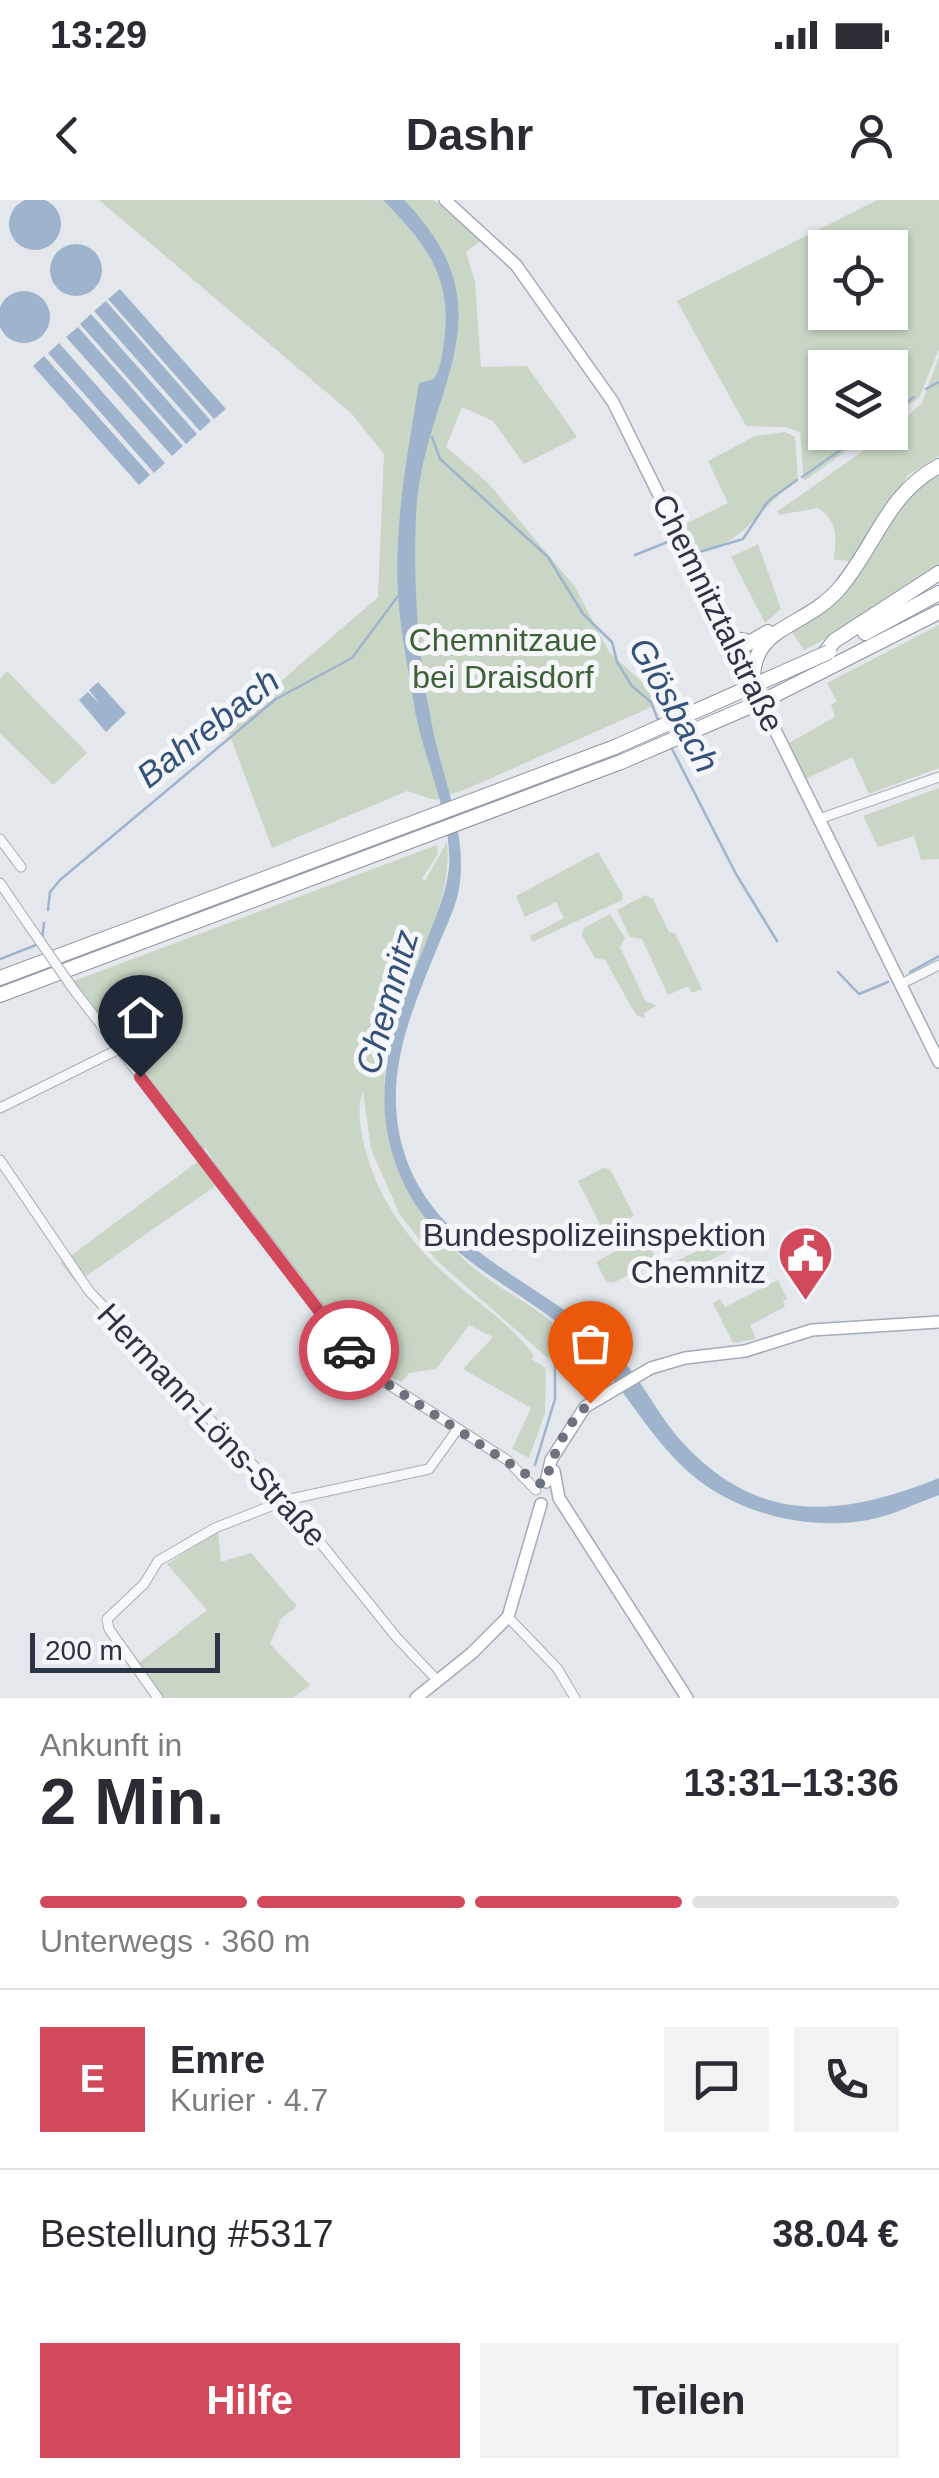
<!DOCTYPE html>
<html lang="de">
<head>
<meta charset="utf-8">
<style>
  :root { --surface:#fff; --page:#f2f2f3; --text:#2b2b33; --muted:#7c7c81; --line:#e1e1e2; --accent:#d1495b }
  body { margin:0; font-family:Helvetica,sans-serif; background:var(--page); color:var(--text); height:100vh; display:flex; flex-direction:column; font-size:38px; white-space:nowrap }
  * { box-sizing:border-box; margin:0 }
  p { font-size:32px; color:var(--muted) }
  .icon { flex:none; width:55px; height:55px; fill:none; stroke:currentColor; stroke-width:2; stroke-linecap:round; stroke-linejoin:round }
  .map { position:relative; height:1498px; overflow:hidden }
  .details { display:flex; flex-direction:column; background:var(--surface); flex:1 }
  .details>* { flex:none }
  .tools { position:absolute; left:808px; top:30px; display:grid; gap:20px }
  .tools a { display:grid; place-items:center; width:100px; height:100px; border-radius:0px; background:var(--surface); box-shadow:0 2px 8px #0004; font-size:50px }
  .scale { position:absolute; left:30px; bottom:25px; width:190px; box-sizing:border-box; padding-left:10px; border:5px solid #2b3445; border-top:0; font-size:28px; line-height:35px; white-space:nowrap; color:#2b3445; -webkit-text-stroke:8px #f4f6f9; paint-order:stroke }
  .pin { position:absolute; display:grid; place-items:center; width:85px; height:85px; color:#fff; margin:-102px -42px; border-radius:50% 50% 50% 0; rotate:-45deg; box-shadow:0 0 10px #0007 }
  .pin .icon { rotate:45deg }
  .courier { position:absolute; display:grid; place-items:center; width:100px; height:100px; margin:-50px; border:8px solid #d1495b; border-radius:50%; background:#fff; color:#222; box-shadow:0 2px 12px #0007 }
  .overview em { font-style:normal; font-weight:700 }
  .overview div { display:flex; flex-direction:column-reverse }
  .overview { display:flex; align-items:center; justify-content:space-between; height:170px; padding:0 40px }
  h1 { font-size:65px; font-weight:700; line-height:75px }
  .bar { display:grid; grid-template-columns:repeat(4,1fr); gap:15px 10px; align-content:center; height:120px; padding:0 40px }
  .bar i { height:12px; border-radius:8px; background:var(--line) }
  .bar .on { background:var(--accent) }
  .bar p { grid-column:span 4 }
  .line { display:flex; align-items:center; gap:25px; padding:0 40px; border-top:2px solid var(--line) }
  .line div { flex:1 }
  .round { display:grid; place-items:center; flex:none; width:105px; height:105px; border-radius:0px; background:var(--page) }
  .cta { display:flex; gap:20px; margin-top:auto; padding:20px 40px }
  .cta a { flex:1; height:115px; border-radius:0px; background:var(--accent); color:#fff; font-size:40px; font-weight:700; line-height:115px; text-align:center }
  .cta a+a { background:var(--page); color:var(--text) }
  .status { display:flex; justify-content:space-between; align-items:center; height:70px; padding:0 50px; background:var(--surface); direction:ltr }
  .status svg { height:28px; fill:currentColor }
  header { display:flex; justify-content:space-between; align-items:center; height:130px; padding:0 40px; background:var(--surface); font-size:45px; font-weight:700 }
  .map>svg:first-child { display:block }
  .green { fill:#c9d6c5; fill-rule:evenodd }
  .water { fill:#9fb4cc }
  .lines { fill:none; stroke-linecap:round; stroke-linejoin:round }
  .stream { stroke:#9fb4cc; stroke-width:2.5 }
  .minor-casing { stroke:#a9aeb7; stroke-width:11 }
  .major-casing { stroke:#a3abb8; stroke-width:14 }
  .highway-casing { stroke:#8b94a3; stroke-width:16 }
  .minor { stroke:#f7f8fa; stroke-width:9 }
  .major { stroke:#fff; stroke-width:11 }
  .highway { stroke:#fff; stroke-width:14 }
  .minor-bridge-casing { stroke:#a9aeb7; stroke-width:11; stroke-linecap:butt }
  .highway-bridge-casing { stroke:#8b94a3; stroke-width:16; stroke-linecap:butt }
  .minor-bridge { stroke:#f7f8fa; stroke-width:9 }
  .highway-bridge { stroke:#fff; stroke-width:14 }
  .done { stroke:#6c737f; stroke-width:10; stroke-dasharray:0 18 }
  .route { stroke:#d1495b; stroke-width:12 }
  .labels { text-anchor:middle; stroke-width:10; stroke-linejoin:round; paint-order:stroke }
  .street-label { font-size:32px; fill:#2b3445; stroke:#f4f6f9 }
  .park-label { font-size:32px; fill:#3f6138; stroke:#f4f6f9 }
  .poi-label { font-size:32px; fill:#2b3445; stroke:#f4f6f9; text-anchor:end }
  .water-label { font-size:35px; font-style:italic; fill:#34527a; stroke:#f4f6f9 }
</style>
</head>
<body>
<div class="status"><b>13:29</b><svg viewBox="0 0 49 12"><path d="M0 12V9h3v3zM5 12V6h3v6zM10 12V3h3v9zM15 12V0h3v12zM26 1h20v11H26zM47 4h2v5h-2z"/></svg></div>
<header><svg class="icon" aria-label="back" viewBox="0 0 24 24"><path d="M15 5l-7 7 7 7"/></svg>Dashr<svg class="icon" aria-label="person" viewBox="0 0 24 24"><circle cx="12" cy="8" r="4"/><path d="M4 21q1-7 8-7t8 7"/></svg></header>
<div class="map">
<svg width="939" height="1498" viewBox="0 0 939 1498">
  <rect width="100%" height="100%" fill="#e4e7ec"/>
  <!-- green -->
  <g class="green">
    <path d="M99 0H434L480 41 466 52 475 82 481 167 527 166 577 237 524 264 493 221 462 207 446 247 488 283 575 387 609 452 643 483 656 505 464 590 435 600 407 591 272 648 227 528 378 397 384 254 351 213Z"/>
    <path d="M877 0H939V149L919 198 890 219V168H825V232L872 233 804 281 800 232 785 227 746 226 677 101ZM825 48H890V112H825Z"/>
    <path d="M939 157V256L908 275 853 361 834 360C836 338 839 322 818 308L779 315 778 311 890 232 922 203Z"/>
    <path d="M785 232 795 237 798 278C764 303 739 351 695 351L681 326 728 303 708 261 755 236Z"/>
    <path d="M939 276V369L871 415 804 450 791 431C817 413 842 397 861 371 886 337 900 296 939 276Z"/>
    <path d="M758 344 781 409 765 423 731 357Z"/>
    <path d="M939 425V568L869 594 852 557 806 579 789 543 835 517 831 505 837 501 827 483Z"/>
    <path d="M7 471 87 553 53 585 0 533V479Z"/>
    <path d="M939 588V659L921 660 914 636 878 647 863 616Z"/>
    <path d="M447 642C452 694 426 741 406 788 362 894 386 989 470 1065 495 1087 527 1101 552 1122L549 1159 436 1060 400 1015 371 949 363 892C356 908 361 934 366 952 381 1007 417 1051 461 1088 487 1110 514 1127 534 1156L531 1159 546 1168 545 1213 529 1258 512 1249 531 1208 463 1169 493 1137 469 1125 436 1169 409 1173 402 1182 372 1169 217 968 206 948 202 950 74 781 437 645 438 654 422 678 425 681Z"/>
    <path d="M598 652 623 695 622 700 532 742 530 736 564 718 556 702 525 717 516 696Z"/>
    <path d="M645 695 653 699 669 732 675 733 702 789 692 793 688 786 668 795 642 739 630 737 617 710Z"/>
    <path d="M610 714 625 738 620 747 645 800 656 806 644 813 645 818 636 815 605 760 595 758 582 735 584 728Z"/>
    <path d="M200 960 218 984 76 1083 61 1063Z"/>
    <path d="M603 968 610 969 634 1016 604 1032 578 981Z"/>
    <path d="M641 1031 654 1055 650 1064 613 1083 606 1081 596 1062 616 1051 614 1044Z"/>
    <path d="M739 1032 744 1043 705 1063 710 1073 692 1082 676 1078 674 1067 678 1060Z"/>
    <path d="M778 1080 787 1099 783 1101 785 1107 750 1125 756 1139 733 1143 713 1103 720 1099 725 1107Z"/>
    <path d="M218 1331 221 1362 251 1353 297 1406 281 1419 270 1444 310 1485 293 1498H159L136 1465 207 1410 167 1364Z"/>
  </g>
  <!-- water -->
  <g class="water">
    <circle cx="35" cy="24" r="26"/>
    <path d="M383 0H404C516 115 422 189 416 315 413 386 418 456 432 525 442 578 466 628 460 682 458 704 446 726 438 746 411 812 382 876 403 949 436 1062 563 1084 630 1169 649 1193 662 1221 684 1244 761 1327 844 1316 939 1278V1295C916 1303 892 1316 868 1320 804 1332 725 1311 679 1263 639 1223 612 1167 567 1130 499 1075 424 1051 394 959 370 885 395 815 424 747 434 721 446 695 449 668 453 619 422 555 414 505 408 468 400 430 398 393 394 323 408 252 419 183L434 179C441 168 442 156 444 142 453 77 426 44 383 0Z"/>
    <circle cx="76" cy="70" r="26"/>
    <path d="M120 89 226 209 214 219 108 99Z"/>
    <circle cx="24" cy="117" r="26"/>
    <path d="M106 101 211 221 200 231 94 111Z"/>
    <path d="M91 114 197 234 186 244 80 124Z"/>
    <path d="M78 127 183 246 172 256 66 137Z"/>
    <path d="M59 143 165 263 154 273 48 153Z"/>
    <path d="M44 156 150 275 139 285 33 166Z"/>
    <path d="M98 482 126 513 106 532 79 500 88 492 100 504 89 490Z"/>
  </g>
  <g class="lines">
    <!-- stream -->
    <g class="stream">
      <path d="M926 189 939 182"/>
      <path d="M890 214 914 197"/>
      <path d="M432 237 440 259 548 357 583 414 612 442 617 462 632 486 651 502 658 520"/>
      <path d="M802 277 866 232"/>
      <path d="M696 353 743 339 768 301 797 280"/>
      <path d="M635 355 670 341"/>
      <path d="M670 545 736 674 777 741"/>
      <path d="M48 710 50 692 60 680 276 499 352 458 398 396"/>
      <path d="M42 740 44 723"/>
      <path d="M0 759 36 745"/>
      <path d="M838 772 859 794 888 782"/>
      <path d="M910 772 939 756"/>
      <path d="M535 1265 555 1199V1124"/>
    </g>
    <defs>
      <g id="minor">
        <path d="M819 619 939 577"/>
        <path d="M0 639 21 667"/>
        <path d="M0 683 30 727"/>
        <path d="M901 784 939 765"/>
        <path d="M74 790 369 1172 507 1260 536 1290"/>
        <path d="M0 908 119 849"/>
        <path d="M0 960 89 1091 286 1300 397 1438 438 1481"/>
        <path d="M508 1417 557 1468 575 1498"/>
        <path d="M158 1498 109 1429 107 1419 144 1384 158 1361 215 1328 286 1300 429 1269 457 1230"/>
      </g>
      <g id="major">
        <path d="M445 0 516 65 613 202 939 862"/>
        <path d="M554 1271 559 1298 687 1498"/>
        <path d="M546 1282 551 1260 585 1207 651 1168 685 1158 745 1151 812 1130 939 1122"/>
        <path d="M416 1498 472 1453 508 1417 541 1304"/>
      </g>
      <g id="highway">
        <path d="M725 430 734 439 746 441"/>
        <path d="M865 433 939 393"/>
        <path d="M735 451 768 432"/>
        <path d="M824 454 834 441 939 373"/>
        <path d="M753 487C749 425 802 430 838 390 875 348 886 294 939 266"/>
        <path d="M765 500 939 412"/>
        <path d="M0 778 615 547"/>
        <path d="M0 795 621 562"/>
      </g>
    </defs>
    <!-- minor casing -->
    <use href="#minor" class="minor-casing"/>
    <!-- major casing -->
    <use href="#major" class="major-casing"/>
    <!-- highway casing -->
    <use href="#highway" class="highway-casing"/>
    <!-- minor -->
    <use href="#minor" class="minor"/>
    <!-- major -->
    <use href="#major" class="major"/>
    <!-- highway -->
    <use href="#highway" class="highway"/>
    <defs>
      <path id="minor-bridge" d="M30 727 74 790"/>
      <g id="highway-bridge">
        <path d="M615 547 829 452"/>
        <path d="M621 562 765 500"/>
      </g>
    </defs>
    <!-- minor-bridge casing -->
    <use href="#minor-bridge" class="minor-bridge-casing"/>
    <!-- highway-bridge casing -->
    <use href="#highway-bridge" class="highway-bridge-casing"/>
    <!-- minor-bridge -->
    <use href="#minor-bridge" class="minor-bridge"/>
    <!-- highway-bridge -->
    <use href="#highway-bridge" class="highway-bridge"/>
  </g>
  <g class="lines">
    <!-- done -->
    <path class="done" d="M349 1150 369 1172 541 1284 546 1282C552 1255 568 1221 590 1203"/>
    <!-- route -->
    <path class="route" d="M140 877 349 1150"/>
  </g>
  <!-- icons -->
  <defs>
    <symbol id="civic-pin" viewBox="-11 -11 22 30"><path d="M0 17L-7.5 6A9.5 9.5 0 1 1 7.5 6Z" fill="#d1495b" stroke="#f4f6f9"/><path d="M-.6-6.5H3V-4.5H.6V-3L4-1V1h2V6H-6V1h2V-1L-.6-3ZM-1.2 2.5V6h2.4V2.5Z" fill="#fff"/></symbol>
  </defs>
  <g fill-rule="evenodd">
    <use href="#civic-pin" x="774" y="1022" width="63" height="86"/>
  </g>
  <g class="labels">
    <!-- street labels -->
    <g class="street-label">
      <text transform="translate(718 413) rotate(64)" y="11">Chemnitztalstraße</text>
      <text transform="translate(212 1225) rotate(47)" y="11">Hermann-Löns-Straße</text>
    </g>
    <!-- park labels -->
    <g class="park-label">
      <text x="503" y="451">Chemnitzaue<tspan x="503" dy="37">bei Draisdorf</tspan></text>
    </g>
    <!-- poi labels -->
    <g class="poi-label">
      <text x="766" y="1046">Bundespolizeiinspektion<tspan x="766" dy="37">Chemnitz</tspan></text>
    </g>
    <!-- water labels -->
    <g class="water-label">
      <text transform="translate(674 505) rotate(61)" y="12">Glösbach</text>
      <text transform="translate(208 528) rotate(-38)" y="12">Bahrebach</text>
      <text transform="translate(387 802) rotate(-74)" y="12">Chemnitz</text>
    </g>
  </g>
</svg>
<div class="tools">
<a><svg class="icon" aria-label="locate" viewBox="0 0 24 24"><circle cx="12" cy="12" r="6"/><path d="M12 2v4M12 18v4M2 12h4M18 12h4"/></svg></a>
<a><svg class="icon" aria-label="layers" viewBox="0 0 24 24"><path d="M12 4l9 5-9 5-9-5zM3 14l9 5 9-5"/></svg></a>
</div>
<div class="scale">200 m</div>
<div class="pin" style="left:590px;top:1203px;background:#ea580c"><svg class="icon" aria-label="bag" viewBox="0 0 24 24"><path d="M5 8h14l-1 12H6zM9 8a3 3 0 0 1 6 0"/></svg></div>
<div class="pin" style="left:140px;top:877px;background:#1f2937"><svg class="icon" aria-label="home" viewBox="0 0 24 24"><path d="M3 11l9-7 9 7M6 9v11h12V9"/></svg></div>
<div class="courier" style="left:349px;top:1150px"><svg class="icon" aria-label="car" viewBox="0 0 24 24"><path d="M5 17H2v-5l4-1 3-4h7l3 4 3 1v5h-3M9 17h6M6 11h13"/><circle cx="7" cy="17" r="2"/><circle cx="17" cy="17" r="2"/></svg></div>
</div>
<section class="details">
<div class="overview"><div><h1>2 Min.</h1><p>Ankunft in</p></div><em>13:31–13:36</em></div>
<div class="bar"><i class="on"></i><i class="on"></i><i class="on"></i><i></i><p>Unterwegs · 360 m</p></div>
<div class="line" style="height:180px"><b class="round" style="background:var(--accent);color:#fff">E</b><div><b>Emre</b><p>Kurier · 4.7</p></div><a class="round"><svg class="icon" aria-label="chat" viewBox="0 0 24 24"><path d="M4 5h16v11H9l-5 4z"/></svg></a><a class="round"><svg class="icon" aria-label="phone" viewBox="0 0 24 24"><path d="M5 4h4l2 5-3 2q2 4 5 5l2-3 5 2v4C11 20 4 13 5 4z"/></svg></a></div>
<div class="line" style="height:130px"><div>Bestellung #5317</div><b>38.04 €</b></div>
<div class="cta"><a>Hilfe</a><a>Teilen</a></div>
</section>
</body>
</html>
